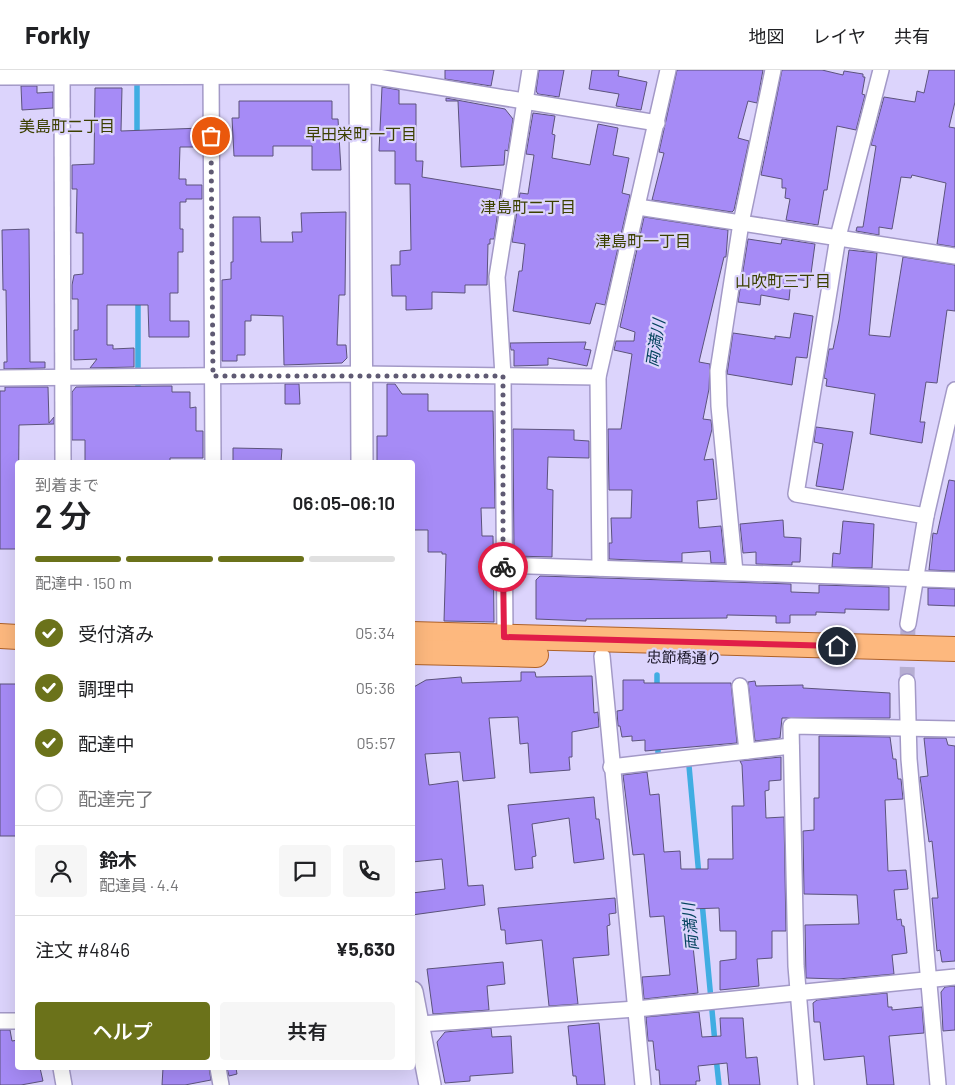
<!DOCTYPE html>
<html lang="ja">
<head>
<meta charset="utf-8">
<style>
  :root { --surface:#fff; --page:#f6f6f6; --text:#202124; --muted:#757577; --line:#e0e0e0; --accent:#6b721a }
  body { margin:0; font-family:Barlow,"Noto Sans JP",sans-serif; background:var(--page); color:var(--text); height:100vh; display:flex; flex-direction:column; font-size:19px; white-space:nowrap }
  * { box-sizing:border-box; margin:0 }
  p { font-size:16px; color:var(--muted) }
  .icon { flex:none; width:28px; height:28px; fill:none; stroke:currentColor; stroke-width:2; stroke-linecap:round; stroke-linejoin:round }
  .map { position:relative; flex:1; overflow:hidden }
  .details { position:absolute; left:15px; top:390px; width:400px; height:610px; display:flex; flex-direction:column; background:var(--surface); border-radius:5px; box-shadow:0 5px 20px #0002 }
  .details>* { flex:none }
  .pin { position:absolute; display:grid; place-items:center; width:42px; height:42px; color:#fff; margin:-21px; border:2px solid #fff; border-radius:50%; box-shadow:0 1px 5px #0007 }
  .courier { position:absolute; display:grid; place-items:center; width:50px; height:50px; margin:-25px; border:4px solid #e11d48; border-radius:50%; background:#fff; color:#222; box-shadow:0 1px 6px #0007 }
  .overview em { font-style:normal; font-weight:600 }
  .overview div { display:flex; flex-direction:column-reverse }
  .overview { display:flex; align-items:center; justify-content:space-between; height:85px; padding:0 20px }
  h1 { font-size:32px; font-weight:600; line-height:38px }
  .bar { display:grid; grid-template-columns:repeat(4,1fr); gap:8px 5px; align-content:center; height:60px; padding:0 20px }
  .bar i { height:6px; border-radius:4px; background:var(--line) }
  .bar .on { background:var(--accent) }
  .bar p { grid-column:span 4 }
  .line { display:flex; align-items:center; gap:12px; padding:0 20px; border-top:1px solid var(--line) }
  .line div { flex:1 }
  .round { display:grid; place-items:center; flex:none; width:52px; height:52px; border-radius:5px; background:var(--page) }
  ol { padding:0 20px; list-style:none }
  li { display:flex; align-items:center; gap:15px; height:55px }
  li p { margin-inline-start:auto }
  li .icon { padding:5px; border-radius:50%; background:var(--accent); color:#fff; stroke-width:4 }
  li:last-child { color:var(--muted) }
  li i { width:28px; height:28px; border:2px solid var(--line); border-radius:50% }
  .primary-button { display:flex; gap:10px; margin-top:auto; padding:10px 20px }
  .primary-button a { flex:1; height:58px; border-radius:5px; background:var(--accent); color:#fff; font-size:20px; font-weight:600; line-height:58px; text-align:center }
  .primary-button a+a { background:var(--page); color:var(--text) }
  header { display:flex; align-items:center; gap:30px; box-sizing:border-box; height:70px; padding:0 25px; background:var(--surface); border-bottom:1px solid var(--line) }
  header strong { font-size:24px }
  nav { display:flex; gap:28px; margin-inline-start:auto; font-size:18px }
  .map>svg:first-child { display:block }
  .lines { fill:none; stroke-linecap:round; stroke-linejoin:round }
  .stream { stroke:#41ade2; stroke-width:5.5 }
  .building { fill:#a68bf6; stroke:#5c537c }
  .street-tunnel { stroke:#b6aed2; stroke-width:15; stroke-dasharray:15 8; stroke-linecap:butt }
  .street-casing { stroke:#a399c7; stroke-width:18 }
  .secondary-casing { stroke:#a399c7; stroke-width:24 }
  .primary-casing { stroke:#ae6128; stroke-width:26 }
  .street { stroke:#fff; stroke-width:15 }
  .secondary { stroke:#fff; stroke-width:21 }
  .primary { stroke:#fdb87e; stroke-width:24 }
  .done { stroke:#5f5a73; stroke-width:5; stroke-dasharray:0 9 }
  .route { stroke:#e11d48; stroke-width:6 }
  .labels { text-anchor:middle; stroke-width:4.5; stroke-linejoin:round; paint-order:stroke }
  .street-label { font-size:15px; fill:#1c1829; stroke:#dcd4fc }
  .neighbourhood-label { font-size:16px; fill:#3c4000; stroke:#dcd4fc }
  .water-label { font-size:16px; font-style:italic; fill:#04435e; stroke:#dcd4fc }
</style>
</head>
<body>
<header>
<strong>Forkly</strong>
<nav><a>地図</a><a>レイヤ</a><a>共有</a></nav>
</header>
<div class="map">
<svg width="955" height="1015" viewBox="0 0 955 1015">
  <rect width="100%" height="100%" fill="#dcd4fc"/>
  <g class="lines">
    <!-- stream -->
    <g class="stream">
      <path d="M137 7V68"/>
      <path d="M138 227V323"/>
      <path d="M657 605V621"/>
      <path d="M658 672V684"/>
      <path d="M689 696 699 806"/>
      <path d="M702 832 715 973"/>
      <path d="M716 987 719 1015"/>
    </g>
  </g>
  <!-- building -->
  <g class="building">
    <path d="M445 0H494L491 16 445 9Z"/>
    <path d="M539 0H564L559 27 538 24 536 21Z"/>
    <path d="M592 0H619L618 6 647 12 641 40 616 36 619 24 589 19Z"/>
    <path d="M677 0H763L757 33 748 31 738 68 749 71 734 140 732 142 652 130 664 83 659 82Z"/>
    <path d="M782 0H822L843 5 844 1 863 4V7H865L862 24 865 25 856 60 837 56 827 120H824L818 155 786 150 790 129 785 128 786 118H782V109L761 105Z"/>
    <path d="M929 0H955V32L949 57 955 58V177L937 174 946 113 912 105 911 108 901 107 892 159 879 157V165L856 161 857 157H863L876 76 871 75 884 27 915 32 917 21 924 23Z"/>
    <path d="M21 16H37V23L53 22V38L22 40Z"/>
    <path d="M382 17 399 20V34H416V91H423L422 107 501 120 494 169H490V174H488L487 215H465V223L432 222V239L406 240V226H392L391 195H400V181L411 180 410 114H395V81H379Z"/>
    <path d="M95 18H122L121 61 202 58V77H180L179 109H186V115H202V129H186V132H180V159H183V182H178V223H170V251H189V267H149L148 235H107V275H113V279L134 278V297L90 298 97 289 74 290V260H78V229H72V215L74 205 83 204V163H76L77 119H72V95L94 94Z"/>
    <path d="M446 28 505 39 513 49 508 81 505 80 504 95 461 97 458 31H446Z"/>
    <path d="M239 31H332V49H338L341 100H312V76H273V86H234L232 48H239Z"/>
    <path d="M533 43 555 46 552 64 555 65 552 88 590 95 598 54 618 58 613 85 629 88 622 123 630 125 605 235 596 233 590 254 513 241 519 201H522L525 174 512 172 520 123 528 124 534 85 526 84Z"/>
    <path d="M346 142 345 225H339L337 275H346L347 288 342 293 284 295 283 246 251 245V251H245V285H237V291H222V210L231 209V192H233V147H260L261 172H293L292 162H302L301 143Z"/>
    <path d="M644 147 728 160 726 187H724L699 292 710 294 709 319 703 349 711 350 712 359 704 390 713 389 717 429 697 431 699 458 721 456 725 493H711L710 481 682 483V492L609 489V473H612L611 448H631L632 420H609L608 359H621L632 284 614 280 616 271H634L635 262 620 257Z"/>
    <path d="M29 159 30 292H45V298L4 299V292H7L6 220H3L2 160Z"/>
    <path d="M748 169 781 174 782 169 815 174 810 211 791 209 789 230 761 225 760 235 738 232Z"/>
    <path d="M849 180 877 183 869 265 890 267 903 187 955 195V241L947 240 937 313 926 312 920 352H925L922 373 870 364 875 324 826 316 827 309 824 308 829 279H833L839 250Z"/>
    <path d="M794 243 813 246 807 288 796 287 792 315 727 304 733 263 775 269V266L790 268Z"/>
    <path d="M586 272 584 279 591 280 587 296 548 288V295L514 296V280H511L510 273Z"/>
    <path d="M285 314H299L300 334H285Z"/>
    <path d="M387 314H395L402 324H428V341H493L495 438H481L482 466H493L494 552 444 551 446 484H442V482H428V460H413L412 392H377V366H387Z"/>
    <path d="M163 316H172V322H190V338L196 337V361H203V388H170V392H85V370H72V322L76 317Z"/>
    <path d="M5 317H48L49 353 54 347V354L19 355 18 479H0V321H5Z"/>
    <path d="M816 357 853 362 843 420 816 416 823 374 814 372Z"/>
    <path d="M513 359 574 360V370L589 371V388L548 387 547 419 553 420 552 487 514 486Z"/>
    <path d="M233 378 282 379 281 392H233Z"/>
    <path d="M949 410 955 411V501L929 500 933 463 937 464Z"/>
    <path d="M783 450 784 467 801 468 800 492H792V495L756 494V482L743 483 740 454Z"/>
    <path d="M843 451 874 454 872 498 832 497 833 483 840 484Z"/>
    <path d="M540 506 791 514V522L819 523V515L889 517V540L845 539V543L816 542V545H790V553H776V546L727 545V548L586 549V551L536 549V510Z"/>
    <path d="M928 518 955 519V536L928 535Z"/>
    <path d="M521 602H535L536 607 592 606 594 643 598 642 599 657 572 662V687H569L570 700 530 703 528 673 520 674 518 647 489 648 495 708 463 711 460 682 425 684 429 715 458 711 468 816 483 815 485 835 412 845V823L445 819 442 789 412 792V618L426 610 461 607 462 613 521 611Z"/>
    <path d="M623 610H644V613H731L737 673 645 681V670L632 671V666L622 667 620 656H618L617 641 623 640Z"/>
    <path d="M755 611 756 616 803 615V618L890 623V648H782L780 668 755 671 748 612Z"/>
    <rect x="0" y="614" width="18" height="152"/>
    <path d="M819 666 890 667 893 689H896L898 709H901L903 729 885 730 888 801 906 800 908 819 894 820 897 850 901 849 902 856H904L907 883 892 885 894 904 838 909 806 908 805 855 859 854 857 825 804 824 803 761 814 760V728H819Z"/>
    <path d="M924 668H946L948 675 955 676V891L942 892 940 880 937 881 932 828H938L932 771 929 772 920 707 928 706Z"/>
    <path d="M781 687V710L769 711V720L765 721 766 748 784 747 786 861H772V888L757 889 759 916 720 920V891L736 889V861H720L719 838 689 839 698 923 644 929 642 907 670 905 664 846 650 847 644 784 633 785 623 705 647 702 650 725 659 724 664 782 680 781 681 799H708V789H733L732 736H744L742 695 740 691Z"/>
    <path d="M594 727 596 749H599L604 789 574 793 569 748 532 754 536 786 532 787 533 798 515 800 508 735Z"/>
    <path d="M615 828 616 843 609 844 610 855 607 856 609 885 573 888 578 934 549 936 542 870 506 874 505 860H501L498 838Z"/>
    <path d="M503 892 505 914 487 916 489 940 433 944 427 899Z"/>
    <path d="M955 916V960L943 961 941 922 945 917Z"/>
    <path d="M887 923 888 937H892V940L922 937 924 963 889 966 894 1015H867L864 986 824 990 820 952H814L813 933 817 930Z"/>
    <path d="M699 942 702 967 721 966 720 948H743L746 988 757 987 760 1015H729L727 993 698 996 700 1011H696V1015H660L659 1000H656L653 971H648L646 947Z"/>
    <path d="M599 953 605 1015H577L576 1006H573L568 956Z"/>
    <path d="M491 958 492 967 511 966 513 1003 470 1006V1011L445 1013 437 972 445 962Z"/>
    <path d="M0 960H10L12 971 18 970V998H40L43 1011 21 1015H0Z"/>
    <path d="M163 998H209L211 1010 185 1015H162Z"/>
    <path d="M227 998H236L237 1004 229 1006Z"/>
  </g>
  <g class="lines">
    <!-- street-tunnel -->
    <path class="street-tunnel" d="M907 612 908 554"/>
    <defs>
      <g id="street">
        <path d="M62 0 63 392"/>
        <path d="M211 0 213 392"/>
        <path d="M881 0 838 167 796 424 926 446"/>
        <path d="M0 7 372 6 657 53"/>
        <path d="M638 137 955 186"/>
        <path d="M0 308 362 304 598 307"/>
        <path d="M502 495 955 510"/>
        <path d="M600 498 598 307 668 0"/>
        <path d="M735 502 719 336 718 301 741 153 773 0"/>
        <path d="M908 554 926 446 955 320"/>
        <path d="M505 567 503 306 497 207 530 0"/>
        <path d="M602 586 643 1015"/>
        <path d="M907 612 909 689 938 1015"/>
        <path d="M740 616 747 681"/>
        <path d="M611 697 791 676"/>
        <path d="M0 951H18"/>
        <path d="M420 954 636 939 955 907"/>
        <path d="M61 998 64 1015"/>
        <path d="M218 998 221 1015"/>
        <path d="M806 1015 796 896 791 656 955 659"/>
      </g>
      <g id="secondary">
        <path d="M360 0 362 392"/>
        <path d="M412 922 430 1015"/>
      </g>
      <g id="primary">
        <path d="M412 564 955 579"/>
        <path d="M0 566 18 567"/>
        <path d="M412 582 536 585"/>
      </g>
    </defs>
    <!-- street casing -->
    <use href="#street" class="street-casing"/>
    <!-- secondary casing -->
    <use href="#secondary" class="secondary-casing"/>
    <!-- primary casing -->
    <use href="#primary" class="primary-casing"/>
    <!-- street -->
    <use href="#street" class="street"/>
    <!-- secondary -->
    <use href="#secondary" class="secondary"/>
    <!-- primary -->
    <use href="#primary" class="primary"/>
  </g>
  <g class="lines">
    <!-- done -->
    <path class="done" d="M211 66 213 306H503V497"/>
    <!-- route -->
    <path class="route" d="M503 497 504 567 837 576"/>
  </g>
  <g class="labels">
    <!-- street labels -->
    <g class="street-label">
      <text transform="translate(684 588) rotate(1)" y="5">忠節橋通り</text>
    </g>
    <!-- neighbourhood labels -->
    <g class="neighbourhood-label">
      <text x="67" y="62">美島町二丁目</text>
      <text x="361" y="70">早田栄町一丁目</text>
      <text x="528" y="143">津島町二丁目</text>
      <text x="643" y="177">津島町一丁目</text>
      <text x="783" y="217">山吹町三丁目</text>
    </g>
    <!-- water labels -->
    <g class="water-label">
      <text transform="translate(655 273) rotate(-81)" y="6">両満川</text>
      <text transform="translate(690 857) rotate(-95)" y="6">両満川</text>
    </g>
  </g>
</svg>
<div class="pin" style="left:211px;top:66px;background:#ea580c"><svg class="icon" aria-label="bag" viewBox="0 0 24 24"><path d="M5 8h14l-1 12H6zM9 8a3 3 0 0 1 6 0"/></svg></div>
<div class="pin" style="left:837px;top:576px;background:#1f2937"><svg class="icon" aria-label="home" viewBox="0 0 24 24"><path d="M3 11l9-7 9 7M6 9v11h12V9"/></svg></div>
<div class="courier" style="left:503px;top:497px"><svg class="icon" aria-label="bike" viewBox="0 0 24 24"><circle cx="6" cy="16" r="4"/><circle cx="18" cy="16" r="4"/><path d="M6 16l4-8h5l3 8M10 8l3 8H6M13 5h3"/></svg></div>
<section class="details">
<div class="overview"><div><h1>2 分</h1><p>到着まで</p></div><em>06:05–06:10</em></div>
<div class="bar"><i class="on"></i><i class="on"></i><i class="on"></i><i></i><p>配達中 · 150 m</p></div>
<ol>
<li><svg class="icon" aria-label="check" viewBox="0 0 24 24"><path d="M5 12l5 5 9-10"/></svg>受付済み<p>05:34</p></li>
<li><svg class="icon" aria-label="check" viewBox="0 0 24 24"><path d="M5 12l5 5 9-10"/></svg>調理中<p>05:36</p></li>
<li><svg class="icon" aria-label="check" viewBox="0 0 24 24"><path d="M5 12l5 5 9-10"/></svg>配達中<p>05:57</p></li>
<li><i></i>配達完了</li>
</ol>
<div class="line" style="height:90px"><a class="round"><svg class="icon" aria-label="person" viewBox="0 0 24 24"><circle cx="12" cy="8" r="4"/><path d="M4 21q1-7 8-7t8 7"/></svg></a><div><b>鈴木</b><p>配達員 · 4.4</p></div><a class="round"><svg class="icon" aria-label="chat" viewBox="0 0 24 24"><path d="M4 5h16v11H9l-5 4z"/></svg></a><a class="round"><svg class="icon" aria-label="phone" viewBox="0 0 24 24"><path d="M5 4h4l2 5-3 2q2 4 5 5l2-3 5 2v4C11 20 4 13 5 4z"/></svg></a></div>
<div class="line" style="height:65px"><div>注文 #4846</div><b>¥5,630</b></div>
<div class="primary-button"><a>ヘルプ</a><a>共有</a></div>
</section>
</div>
</body>
</html>
